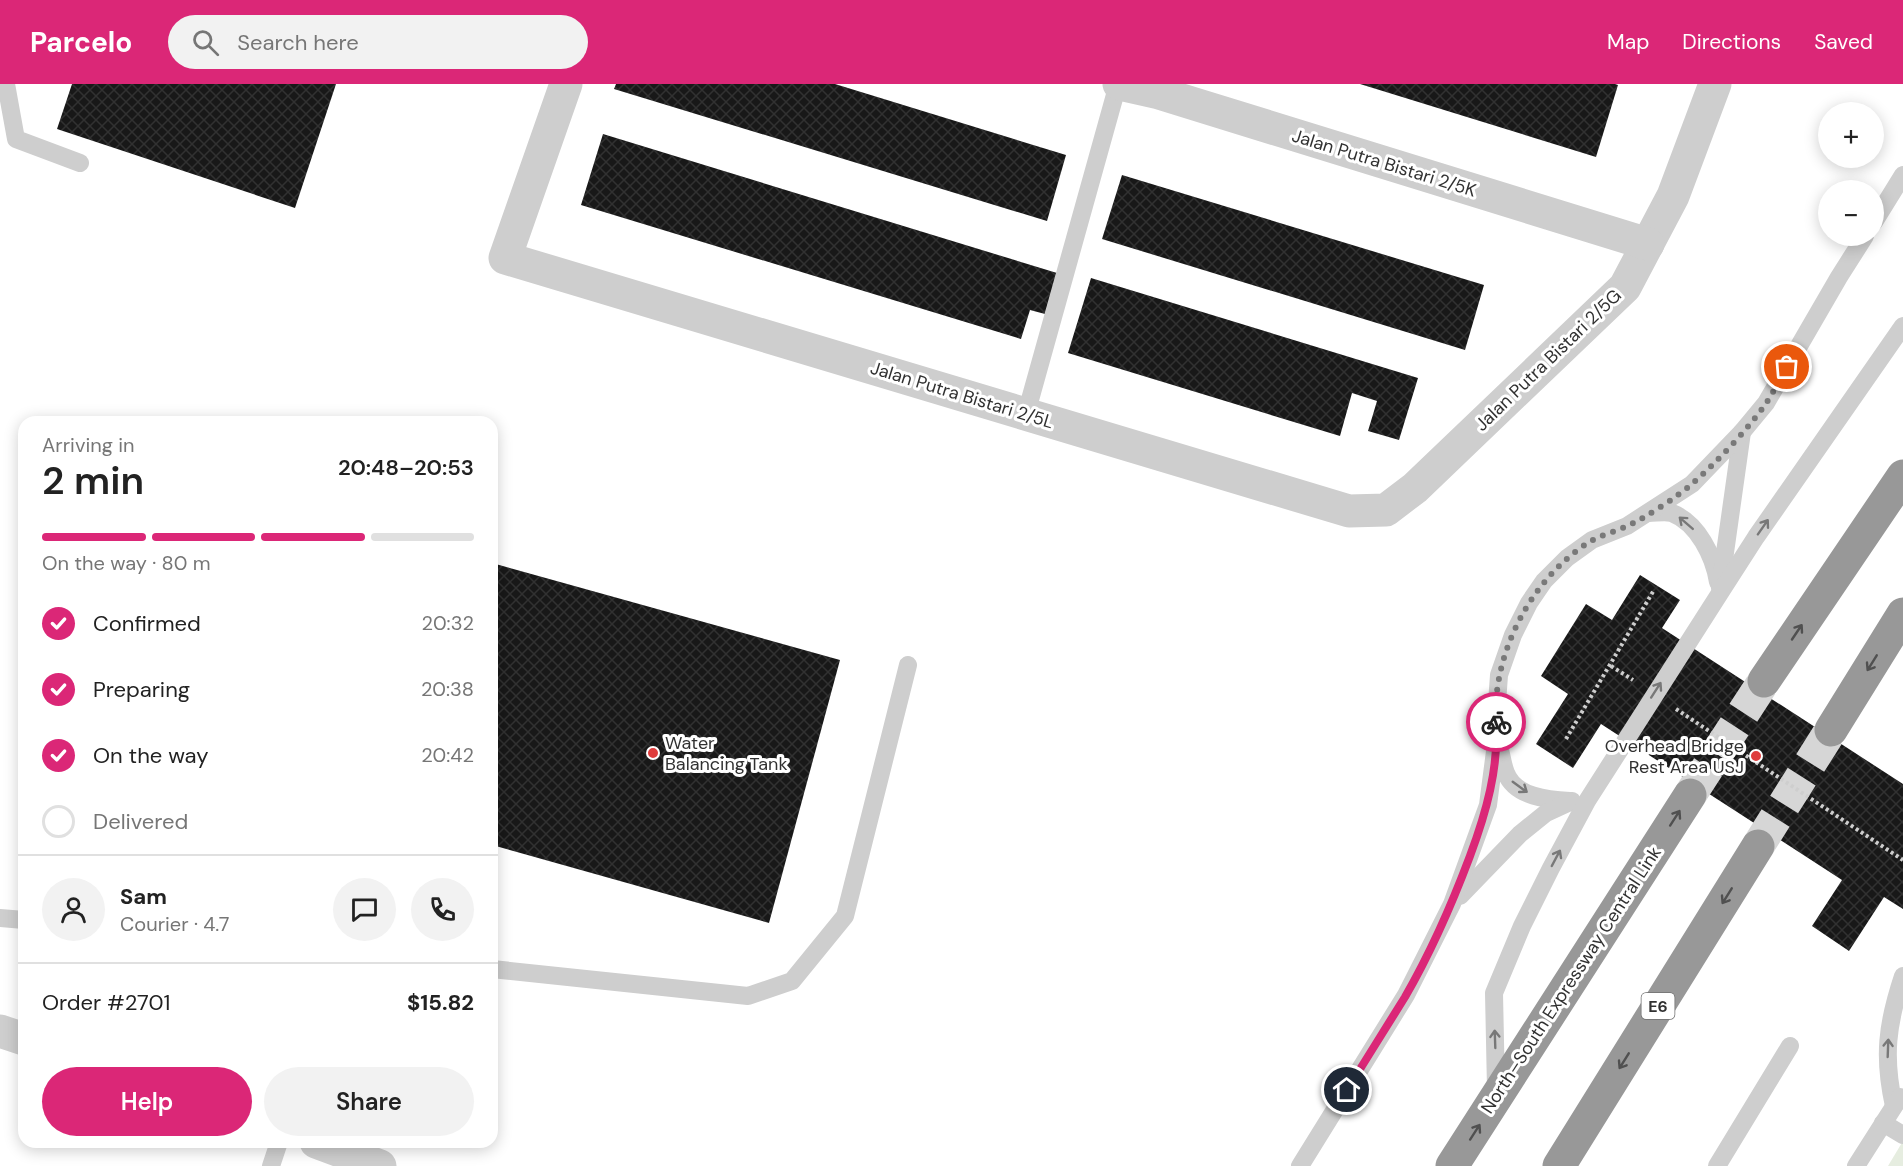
<!DOCTYPE html>
<html lang="en">
<head>
<meta charset="utf-8">
<style>
  :root { --surface:#fff; --page:#f2f2f2; --text:#222; --muted:#767676; --line:#e0e0e0; --accent:#db2777 }
  body { margin:0; font-family:"DM Sans",sans-serif; background:var(--page); color:var(--text); height:100vh; display:flex; flex-direction:column; font-size:22px; white-space:nowrap }
  * { box-sizing:border-box; margin:0 }
  p { font-size:20px; color:var(--muted) }
  .icon { flex:none; width:33px; height:33px; fill:none; stroke:currentColor; stroke-width:2; stroke-linecap:round; stroke-linejoin:round }
  .map { position:relative; flex:1; overflow:hidden }
  .side { position:absolute; left:18px; top:332px; width:480px; height:732px; display:flex; flex-direction:column; background:var(--surface); border-radius:18px; box-shadow:0 3px 15px #0003 }
  .side>* { flex:none }
  .buttons { position:absolute; left:1818px; top:18px; display:grid; gap:12px }
  .buttons a { display:grid; place-items:center; width:66px; height:66px; border-radius:50%; background:var(--surface); box-shadow:0 3px 15px #0003; font-size:30px }
  .pin { position:absolute; display:grid; place-items:center; width:51px; height:51px; color:#fff; margin:-26px; border:3px solid #fff; border-radius:50%; box-shadow:0 2px 6px #0007 }
  .courier { position:absolute; display:grid; place-items:center; width:60px; height:60px; margin:-30px; border:4px solid #db2777; border-radius:50%; background:#fff; color:#222; box-shadow:0 2px 8px #0007 }
  .head em { font-style:normal; font-weight:600 }
  .head div { display:flex; flex-direction:column-reverse }
  .head { display:flex; align-items:center; justify-content:space-between; height:102px; padding:0 24px }
  h1 { font-size:39px; font-weight:600; line-height:45px }
  .bar { display:grid; grid-template-columns:repeat(4,1fr); gap:9px 6px; align-content:center; height:72px; padding:0 24px }
  .bar i { height:8px; border-radius:4px; background:var(--line) }
  .bar .on { background:var(--accent) }
  .bar p { grid-column:span 4 }
  .line { display:flex; align-items:center; gap:15px; padding:0 24px; border-top:2px solid var(--line) }
  .line div { flex:1 }
  .round { display:grid; place-items:center; flex:none; width:63px; height:63px; border-radius:32px; background:var(--page) }
  ol { padding:0 24px; list-style:none }
  li { display:flex; align-items:center; gap:18px; height:66px }
  li p { margin-inline-start:auto }
  li .icon { padding:6px; border-radius:50%; background:var(--accent); color:#fff; stroke-width:4 }
  li:last-child { color:var(--muted) }
  li i { width:33px; height:33px; border:3px solid var(--line); border-radius:50% }
  .primary-button { display:flex; gap:12px; margin-top:auto; padding:12px 24px }
  .primary-button a { flex:1; height:69px; border-radius:36px; background:var(--accent); color:#fff; font-size:24px; font-weight:600; line-height:69px; text-align:center }
  .primary-button a+a { background:var(--page); color:var(--text) }
  header { display:flex; align-items:center; gap:36px; box-sizing:border-box; height:84px; padding:0 30px; background:var(--accent); color:#fff }
  header strong { font-size:28px }
  nav { display:flex; gap:33px; margin-inline-start:auto; font-size:21px }
  .search { width:420px; height:54px; background:var(--page); display:flex; align-items:center; gap:15px; box-sizing:border-box; padding:0 21px; border-radius:33px; color:var(--muted); font-size:22px }
  .map>svg:first-child { display:block }
  .green { fill:#e6ede0 }
  .building { fill:url(#building-cross-hatch) }
  .lines { fill:none; stroke-linecap:round; stroke-linejoin:round }
  .motorway-tunnel { stroke:#d6d6d6; stroke-width:33; stroke-dasharray:33 16; stroke-linecap:butt }
  .path { stroke:#cecece; stroke-width:4; stroke-dasharray:3 3; stroke-linecap:butt }
  .service { stroke:#cecece; stroke-width:18 }
  .minor { stroke:#cecece; stroke-width:33 }
  .motorway { stroke:#989898; stroke-width:33 }
  .oneway { stroke:#787878 }
  .oneway2 { stroke:#505050 }
  .done { stroke:#797979; stroke-width:6; stroke-dasharray:0 10.8 }
  .route { stroke:#db2777; stroke-width:8 }
  .poi-dot { fill:#df3c3c; stroke:#fff; stroke-width:2 }
  .labels { text-anchor:middle; stroke-width:6; stroke-linejoin:round; paint-order:stroke }
  .shield { fill:#fff; stroke:#6f6f6f; stroke-width:1.5 }
  .shield-label { font-size:16px; font-weight:bold; fill:#313131 }
  .street-label { font-size:18px; fill:#313131; stroke:#fff }
  .poi-label { font-size:18px; fill:#313131; stroke:#fff; text-anchor:start }
</style>
</head>
<body>
<header>
<strong>Parcelo</strong>
<div class="search"><svg class="icon" aria-label="search" viewBox="0 0 24 24"><circle cx="10" cy="10" r="6"/><path d="M15 15l6 6"/></svg>Search here</div>
<nav><a>Map</a><a>Directions</a><a>Saved</a></nav>
</header>
<div class="map">
<svg width="1903" height="1082" viewBox="0 0 1903 1082">
  <defs>
    <pattern id="building-cross-hatch" width="8" height="8" patternUnits="userSpaceOnUse" patternTransform="scale(1.5)"><rect width="8" height="8" fill="#181818"/><path d="M0 0l8 8M0 8l8-8" fill="none" stroke="#313131"/></pattern>
  </defs>
  <rect width="100%" height="100%" fill="#fff"/>
  <!-- green -->
  <path class="green" d="M1903 1057V1082H1888Z"/>
  <!-- building -->
  <g class="building">
    <path d="M72 0H336L295 124 57 45Z"/>
    <path d="M616 0H835L1066 71 1047 137 614 5Z"/>
    <path d="M1360 0H1615L1618 1 1596 73Z"/>
    <path d="M603 50 1057 189 1045 230 1030 226 1021 255 581 121Z"/>
    <path d="M1122 91 1484 201 1465 266 1102 155Z"/>
    <path d="M1091 194 1418 294 1399 356 1368 347 1377 317 1352 309 1340 352 1068 269Z"/>
    <path d="M492 479 840 576 769 839 492 761Z"/>
    <path d="M1640 491 1680 516 1662 544 1903 700V825L1884 813 1849 867 1812 842 1842 796 1601 640 1573 684 1536 660 1568 610 1541 592 1586 520 1612 536Z"/>
  </g>
  <g class="lines">
    <!-- motorway-tunnel -->
    <g class="motorway-tunnel">
      <path d="M1690 711 1764 597"/>
      <path d="M1758 762 1831 646"/>
    </g>
    <!-- path -->
    <g class="path">
      <path d="M1611 582 1633 596"/>
      <path d="M1676 625 1903 776"/>
      <path d="M1566 655 1654 506"/>
    </g>
    <!-- service -->
    <g class="service">
      <path d="M6 0 16 55 80 79"/>
      <path d="M1874 138 1903 91"/>
      <path d="M1026 330 1118 0"/>
      <path d="M1649 429C1656 429 1665 427 1672 429 1698 439 1714 473 1718 498"/>
      <path d="M1720 504 1742 348"/>
      <path d="M1500 666C1502 673 1503 682 1506 689 1515 713 1549 716 1570 717"/>
      <path d="M1460 812 1520 750 1546 729 1572 717"/>
      <path d="M0 834 24 836"/>
      <path d="M492 885 748 912 792 897 845 832 908 581"/>
      <path d="M1496 1005 1494 909 1522 842 1551 784 1587 717 1720 509 1756 453 1903 242"/>
      <path d="M1894 1022C1883 973 1887 940 1903 892"/>
      <path d="M1883 1039 1903 1051"/>
      <path d="M271 1082 279 1058"/>
      <path d="M1300 1082 1406 911 1452 820 1488 721 1497 652 1496 633 1499 591 1513 551 1529 519 1544 497 1567 474 1592 456 1627 442 1692 400 1742 348 1766 319 1839 193 1865 152"/>
      <path d="M1717 1082 1790 962"/>
      <path d="M1856 1082 1900 1013"/>
    </g>
    <!-- minor -->
    <g class="minor">
      <path d="M566 0 505 174 1349 427 1386 426 1415 404 1625 203 1673 112 1715 0"/>
      <path d="M1119 0 1159 9 1648 160"/>
      <path d="M0 947 24 955"/>
      <path d="M316 1058 380 1082"/>
    </g>
    <!-- motorway -->
    <g class="motorway">
      <path d="M1764 597 1903 392"/>
      <path d="M1831 646 1903 530"/>
      <path d="M1452 1082 1690 711"/>
      <path d="M1559 1082 1758 762"/>
    </g>
  </g>
  <!-- one-way arrows -->
  <defs><path id="oneway-shaft" d="M-6 0H5M1.5-3L5.5 0L1.5 3" fill="none" stroke-width="1.6" stroke-linecap="round" stroke-linejoin="round" transform="scale(1.5)"/></defs>
  <g class="oneway">
    <use href="#oneway-shaft" transform="translate(1686 439) rotate(-139)"/>
    <use href="#oneway-shaft" transform="translate(1763 443) rotate(-55)"/>
    <use href="#oneway-shaft" transform="translate(1656 606) rotate(-57)"/>
    <use href="#oneway-shaft" transform="translate(1520 703) rotate(36)"/>
    <use href="#oneway-shaft" transform="translate(1556 774) rotate(-62)"/>
    <use href="#oneway-shaft" transform="translate(1495 955) rotate(-92)"/>
    <use href="#oneway-shaft" transform="translate(1888 964) rotate(-88)"/>
  </g>
  <g class="oneway2">
    <use href="#oneway-shaft" transform="translate(1797 548) rotate(-56)"/>
    <use href="#oneway-shaft" transform="translate(1872 579) rotate(122)"/>
    <use href="#oneway-shaft" transform="translate(1675 734) rotate(-57)"/>
    <use href="#oneway-shaft" transform="translate(1727 812) rotate(122)"/>
    <use href="#oneway-shaft" transform="translate(1624 977) rotate(122)"/>
    <use href="#oneway-shaft" transform="translate(1475 1048) rotate(-57)"/>
  </g>
  <g class="lines">
    <!-- done -->
    <path class="done" d="M1496 638C1492 569 1532 493 1591 457 1601 451 1614 448 1625 443 1644 435 1677 413 1693 399 1716 379 1750 343 1767 318 1774 307 1780 295 1787 283"/>
    <!-- route -->
    <path class="route" d="M1347 1006C1366 975 1386 944 1405 913 1431 868 1452 820 1470 772 1486 729 1499 684 1496 638"/>
  </g>
  <!-- markers -->
  <g class="poi-dot">
    <circle cx="653" cy="669" r="6"/>
    <circle cx="1756" cy="672" r="6"/>
  </g>
  <g class="labels">
    <!-- shield labels -->
    <rect class="shield" x="1641.5" y="909" width="33" height="26" rx="4.5"/>
    <g class="shield-label">
      <text x="1658" y="928">E6</text>
    </g>
    <!-- street labels -->
    <g class="street-label">
      <text transform="translate(1384 79) rotate(17)" y="6">Jalan Putra Bistari 2/5K</text>
      <text transform="translate(1548 276) rotate(-44)" y="6">Jalan Putra Bistari 2/5G</text>
      <text transform="translate(962 311) rotate(17)" y="6">Jalan Putra Bistari 2/5L</text>
      <text transform="translate(1571 896) rotate(-57)" y="6">North–South Expressway Central Link</text>
    </g>
    <!-- poi labels -->
    <g class="poi-label">
      <text x="665" y="665">Water<tspan x="665" dy="21">Balancing Tank</tspan></text>
      <text x="1744" y="668" text-anchor="end">Overhead Bridge<tspan x="1744" dy="21">Rest Area USJ</tspan></text>
    </g>
  </g>
</svg>
<div class="buttons">
<a>+</a>
<a>−</a>
</div>
<div class="pin" style="left:1787px;top:283px;background:#ea580c"><svg class="icon" aria-label="bag" viewBox="0 0 24 24"><path d="M5 8h14l-1 12H6zM9 8a3 3 0 0 1 6 0"/></svg></div>
<div class="pin" style="left:1347px;top:1006px;background:#1f2937"><svg class="icon" aria-label="home" viewBox="0 0 24 24"><path d="M3 11l9-7 9 7M6 9v11h12V9"/></svg></div>
<div class="courier" style="left:1496px;top:638px"><svg class="icon" aria-label="bike" viewBox="0 0 24 24"><circle cx="6" cy="16" r="4"/><circle cx="18" cy="16" r="4"/><path d="M6 16l4-8h5l3 8M10 8l3 8H6M13 5h3"/></svg></div>
<section class="side">
<div class="head"><div><h1>2 min</h1><p>Arriving in</p></div><em>20:48–20:53</em></div>
<div class="bar"><i class="on"></i><i class="on"></i><i class="on"></i><i></i><p>On the way · 80 m</p></div>
<ol>
<li><svg class="icon" aria-label="check" viewBox="0 0 24 24"><path d="M5 12l5 5 9-10"/></svg>Confirmed<p>20:32</p></li>
<li><svg class="icon" aria-label="check" viewBox="0 0 24 24"><path d="M5 12l5 5 9-10"/></svg>Preparing<p>20:38</p></li>
<li><svg class="icon" aria-label="check" viewBox="0 0 24 24"><path d="M5 12l5 5 9-10"/></svg>On the way<p>20:42</p></li>
<li><i></i>Delivered</li>
</ol>
<div class="line" style="height:108px"><a class="round"><svg class="icon" aria-label="person" viewBox="0 0 24 24"><circle cx="12" cy="8" r="4"/><path d="M4 21q1-7 8-7t8 7"/></svg></a><div><b>Sam</b><p>Courier · 4.7</p></div><a class="round"><svg class="icon" aria-label="chat" viewBox="0 0 24 24"><path d="M4 5h16v11H9l-5 4z"/></svg></a><a class="round"><svg class="icon" aria-label="phone" viewBox="0 0 24 24"><path d="M5 4h4l2 5-3 2q2 4 5 5l2-3 5 2v4C11 20 4 13 5 4z"/></svg></a></div>
<div class="line" style="height:78px"><div>Order #2701</div><b>$15.82</b></div>
<div class="primary-button"><a>Help</a><a>Share</a></div>
</section>
</div>
</body>
</html>
